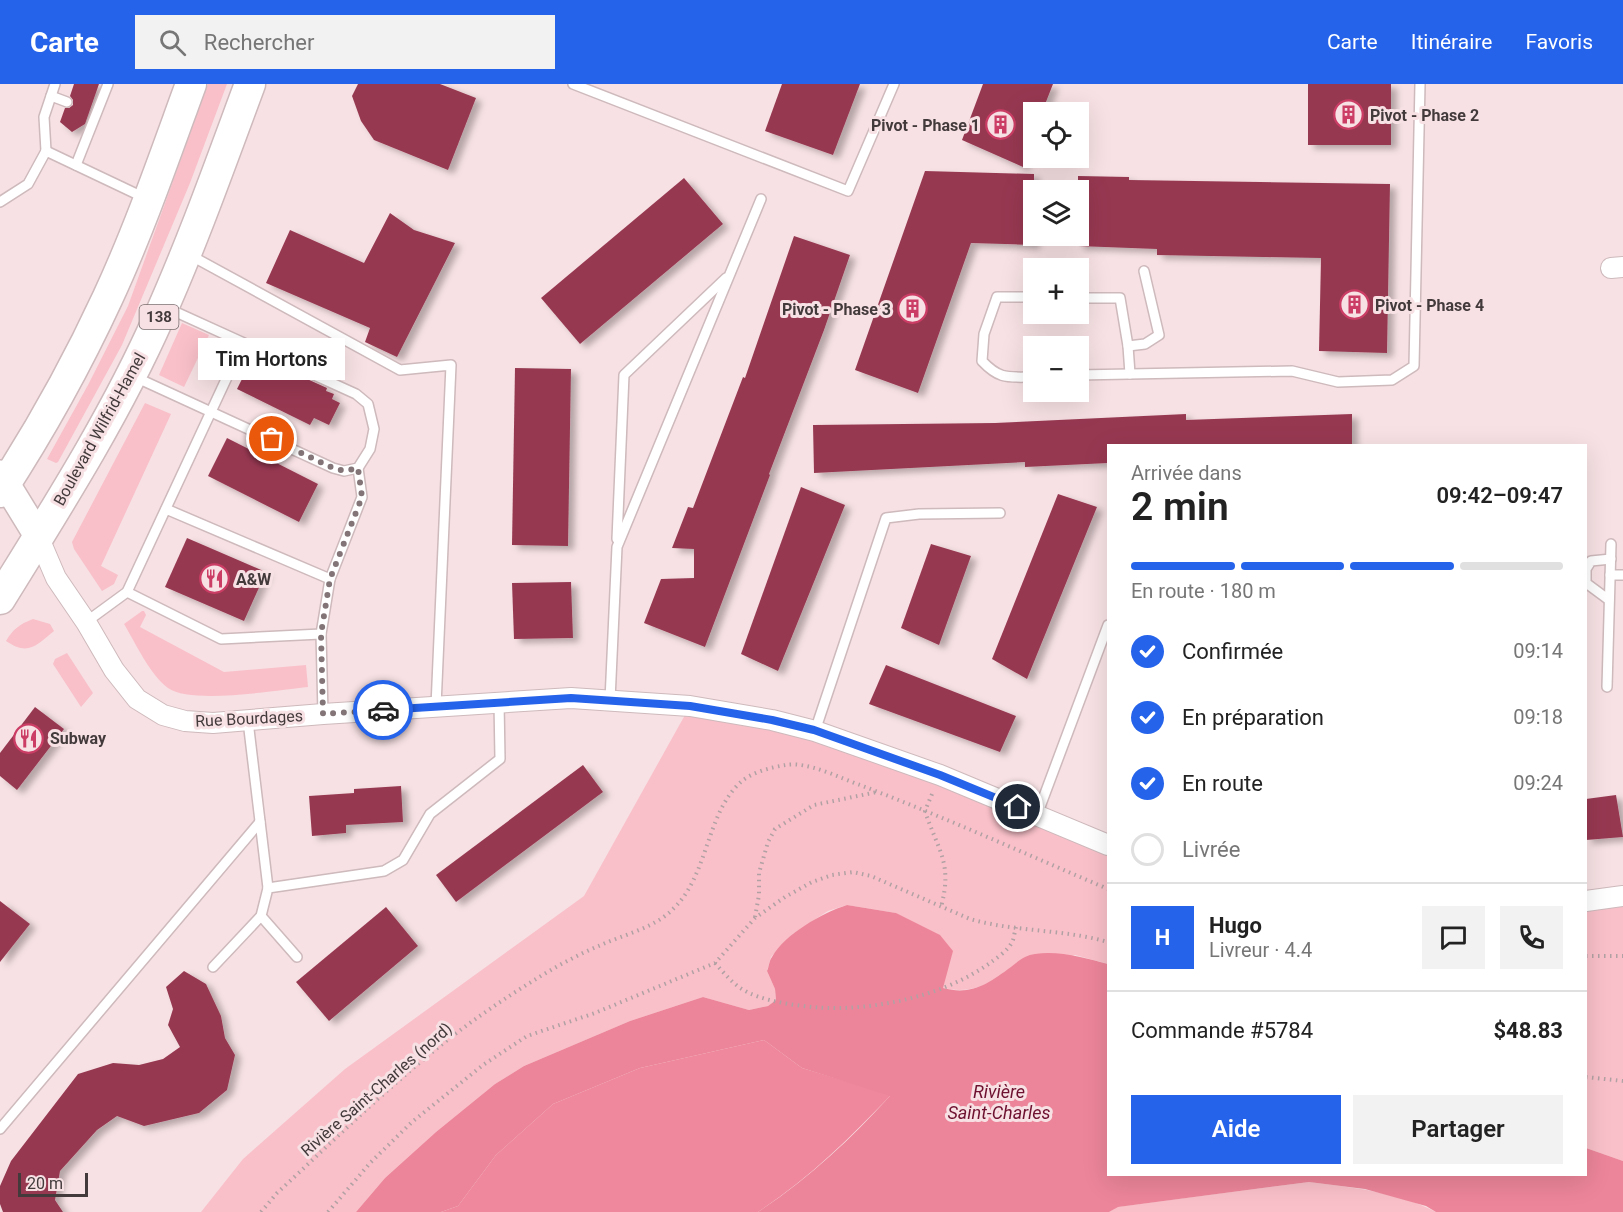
<!DOCTYPE html>
<html lang="fr">
<head>
<meta charset="utf-8">
<style>
  :root { --surface:#fff; --page:#f2f2f2; --text:#222; --muted:#767676; --line:#e0e0e0; --accent:#2563eb }
  body { margin:0; font-family:Roboto,sans-serif; background:var(--page); color:var(--text); height:100vh; display:flex; flex-direction:column; font-size:22px; white-space:nowrap }
  * { box-sizing:border-box; margin:0 }
  p { font-size:20px; color:var(--muted) }
  .icon { flex:none; width:33px; height:33px; fill:none; stroke:currentColor; stroke-width:2; stroke-linecap:round; stroke-linejoin:round }
  .map { position:relative; flex:1; overflow:hidden }
  .sheet { position:absolute; left:1107px; top:360px; width:480px; height:732px; display:flex; flex-direction:column; background:var(--surface); border-radius:0px; box-shadow:0 6px 24px #0002 }
  .sheet>* { flex:none }
  .controls { position:absolute; left:1023px; top:18px; display:grid; gap:12px }
  .controls a { display:grid; place-items:center; width:66px; height:66px; border-radius:0px; background:var(--surface); box-shadow:0 6px 24px #0002; font-size:30px }
  .scale { position:absolute; left:18px; bottom:15px; width:70px; box-sizing:border-box; padding-left:6px; border:3px solid #433a3c; border-top:0; font-size:16px; line-height:21px; white-space:nowrap; color:#433a3c; -webkit-text-stroke:4px #f7e1e4; paint-order:stroke }
  .pin { position:absolute; display:grid; place-items:center; width:51px; height:51px; color:#fff; margin:-26px; border:3px solid #fff; border-radius:50%; box-shadow:0 2px 6px #0007 }
  .courier { position:absolute; display:grid; place-items:center; width:60px; height:60px; margin:-30px; border:4px solid #2563eb; border-radius:50%; background:#fff; color:#222; box-shadow:0 2px 8px #0007 }
  .bubble { position:absolute; height:42px; border-radius:0px; background:var(--surface); box-shadow:0 6px 24px #0002; font-size:20px; font-weight:600; line-height:42px; text-align:center }
  .overview em { font-style:normal; font-weight:600 }
  .overview div { display:flex; flex-direction:column-reverse }
  .overview { display:flex; align-items:center; justify-content:space-between; height:102px; padding:0 24px }
  h1 { font-size:39px; font-weight:600; line-height:45px }
  .bar { display:grid; grid-template-columns:repeat(4,1fr); gap:9px 6px; align-content:center; height:72px; padding:0 24px }
  .bar i { height:8px; border-radius:4px; background:var(--line) }
  .bar .selected { background:var(--accent) }
  .bar p { grid-column:span 4 }
  .line { display:flex; align-items:center; gap:15px; padding:0 24px; border-top:2px solid var(--line) }
  .line div { flex:1 }
  .round { display:grid; place-items:center; flex:none; width:63px; height:63px; border-radius:0px; background:var(--page) }
  ol { padding:0 24px; list-style:none }
  li { display:flex; align-items:center; gap:18px; height:66px }
  li p { margin-inline-start:auto }
  li .icon { padding:6px; border-radius:50%; background:var(--accent); color:#fff; stroke-width:4 }
  li:last-child { color:var(--muted) }
  li i { width:33px; height:33px; border:3px solid var(--line); border-radius:50% }
  .cta { display:flex; gap:12px; margin-top:auto; padding:12px 24px }
  .cta a { flex:1; height:69px; border-radius:0px; background:var(--accent); color:#fff; font-size:24px; font-weight:600; line-height:69px; text-align:center }
  .cta a+a { background:var(--page); color:var(--text) }
  header { display:flex; align-items:center; gap:36px; box-sizing:border-box; height:84px; padding:0 30px; background:var(--accent); color:#fff }
  header strong { font-size:28px }
  nav { display:flex; gap:33px; margin-inline-start:auto; font-size:21px }
  .search { width:420px; height:54px; background:var(--page); display:flex; align-items:center; gap:15px; box-sizing:border-box; padding:0 21px; border-radius:0px; color:var(--muted); font-size:22px }
  .map>svg:first-child { display:block }
  .green { fill:#f9c0c9 }
  .forest { fill:#ef889d }
  .water { fill:#ec8599 }
  .building { fill:#973951; filter:url(#shadow) }
  .lines { fill:none; stroke-linecap:round; stroke-linejoin:round }
  .lane-casing { stroke:#ceb9bc; stroke-width:12 }
  .street-casing { stroke:#ceb9bc; stroke-width:22 }
  .secondary-casing { stroke:#ceb9bc; stroke-width:30 }
  .primary-casing { stroke:#ceb9bc; stroke-width:33 }
  .path { stroke:#b2a1a4; stroke-width:4; stroke-dasharray:1.5 4.5; stroke-linecap:butt }
  .lane { stroke:#fff; stroke-width:9 }
  .street { stroke:#fff; stroke-width:20 }
  .secondary { stroke:#fff; stroke-width:27 }
  .primary { stroke:#fff; stroke-width:30 }
  .done { stroke:#827477; stroke-width:6; stroke-dasharray:0 10.8 }
  .route { stroke:#2563eb; stroke-width:8 }
  .labels { text-anchor:middle; stroke-width:6; stroke-linejoin:round; paint-order:stroke }
  .shield { fill:#f7e1e4; stroke:#796c6e; stroke-width:1.5 }
  .shield-label { font-size:15px; font-weight:bold; fill:#433a3c }
  .poi-label { font-size:16px; font-weight:bold; fill:#433a3c; stroke:#f7e1e4; text-anchor:start }
  .street-label { font-size:16px; fill:#433a3c; stroke:#f7e1e4 }
  .water-label { font-size:18px; font-style:italic; fill:#6e1130; stroke:#f7e1e4 }
</style>
</head>
<body>
<header>
<strong>Carte</strong>
<div class="search"><svg class="icon" aria-label="search" viewBox="0 0 24 24"><circle cx="10" cy="10" r="6"/><path d="M15 15l6 6"/></svg>Rechercher</div>
<nav><a>Carte</a><a>Itinéraire</a><a>Favoris</a></nav>
</header>
<div class="map">
<svg width="1623" height="1128" viewBox="0 0 1623 1128">
  <defs>
    <filter id="shadow"><feDropShadow dx="6" dy="4" stdDeviation="3" flood-color="#0004"/></filter>
  </defs>
  <rect width="100%" height="100%" fill="#f7e1e4"/>
  <!-- green -->
  <g class="green">
    <path d="M208 0H227L190 99 122 261 58 378 56 379 47 375 88 301 128 222Z"/>
    <path d="M182 239 209 251 184 303 159 291Z"/>
    <path d="M145 319 171 330 101 482 118 491 114 500 102 507 74 465 72 458Z"/>
    <path d="M142 527H144L146 531 140 543 224 588 306 581 308 603C277 606 192 621 168 604 150 591 135 558 124 540Z"/>
    <path d="M33 535 50 540 54 547C36 562 28 572 6 557 13 545 20 540 33 535Z"/>
    <path d="M67 569 93 609 81 623 53 580 55 575Z"/>
    <path d="M690 622 772 636 1108 761V880L1075 871 990 898C975 906 960 908 943 904L945 891 896 829 847 821 828 827 794 849 771 873 767 887 775 905 776 916 768 922 749 926 703 913 630 937 524 982 495 1000 436 1048 385 1094 356 1128H201L243 1075 345 985 584 812Z"/>
    <path d="M1623 812V1077L1586 1064V817Z"/>
    <path d="M1309 1098C1350 1103 1399 1108 1436 1128H1109L1117 1123Z"/>
  </g>
  <!-- forest -->
  <path class="forest" d="M764 956 802 984 891 1011C849 1055 808 1095 758 1128H441L458 1122 496 1071 553 1020 640 984Z"/>
  <!-- water -->
  <path class="water" d="M847 821 896 829 940 851 953 867 943 904C972 912 989 899 1011 883 1018 877 1026 871 1035 870 1058 866 1086 874 1108 880V1090H1586V1064L1623 1077V1128H1436L1426 1122 1365 1105 1309 1098 1118 1123 1109 1128H758C808 1095 850 1056 890 1012L802 984 764 956 640 984 553 1020 496 1071 458 1122 441 1128H356L385 1094 436 1048 495 1000 524 982 630 937 703 913 749 926 768 922 776 916 775 905 767 887C769 883 769 877 772 873 785 850 822 829 847 821Z"/>
  <!-- building -->
  <g class="building">
    <path d="M74 0H99L85 40 72 48 60 38 65 24H69L73 21V16L70 12Z"/>
    <path d="M358 0H440L476 14 448 86 374 56 361 37 352 12Z"/>
    <path d="M782 0H860L833 71 765 47Z"/>
    <path d="M983 0H1053L1042 28H1034V54L1023 83 962 56Z"/>
    <rect x="1308" y="0" width="83" height="61"/>
    <path d="M925 87 1034 90V161L971 159 918 309 855 286Z"/>
    <path d="M1078 92 1129 93V96L1390 100 1387 269 1319 267 1321 174 1157 171V165L1078 162Z"/>
    <path d="M684 94 723 140 580 260 541 214Z"/>
    <path d="M390 129 414 146 455 159 397 273 365 258 370 244 266 199 290 146 364 179Z"/>
    <path d="M794 152 850 171 824 246 769 390 770 391 705 563 644 539 661 495 694 494V465L672 464 688 423 693 424 743 293 745 294Z"/>
    <path d="M254 271 327 304 326 307 334 310 332 315 340 319 329 341 314 334 310 341 237 305Z"/>
    <path d="M515 284 571 285 568 462 512 461Z"/>
    <path d="M1186 330V336L1352 330V362H1108V379L1025 383V378L814 389 813 341 995 339Z"/>
    <path d="M227 354 318 400 299 438 208 392Z"/>
    <path d="M801 403 845 421 778 587 741 570Z"/>
    <path d="M1058 410 1097 423 1027 595 992 575Z"/>
    <path d="M187 454 266 488 244 537 165 503Z"/>
    <path d="M931 460 971 472 939 561 901 544Z"/>
    <path d="M571 498 573 554 514 555 512 499Z"/>
    <path d="M886 581 1016 632 1000 668 869 620Z"/>
    <path d="M35 623 64 645 17 706 0 692V669Z"/>
    <path d="M583 681 603 708 456 818 436 791Z"/>
    <path d="M401 702 403 738 346 741V749L312 752 309 712 354 709V705Z"/>
    <path d="M1616 711 1623 753 1586 756V715Z"/>
    <path d="M0 817 30 840 0 878Z"/>
    <path d="M386 823 418 862 329 937 296 898Z"/>
    <path d="M184 887 206 900 221 932 225 954 235 971 227 1006 199 1029 144 1042 117 1032 97 1046 60 1087 55 1116 63 1128H3L0 1120V1102L11 1077 78 990 113 979 139 981 163 975 180 963 168 941 173 925 166 903Z"/>
  </g>
  <g class="lines">
    <defs>
      <g id="lane">
        <path d="M573 0 848 107 894 0"/>
        <path d="M51 12 67 18"/>
        <path d="M46 67 44 33 55 0"/>
        <path d="M76 81 108 0"/>
        <path d="M0 118 28 100 46 67 145 114"/>
        <path d="M188 170 400 286 451 281 436 622"/>
        <path d="M1034 213H997L984 250 982 277C1000 296 1008 293 1034 293"/>
        <path d="M1078 214H1120L1128 262 1130 290"/>
        <path d="M1128 262 1145 260 1159 251 1144 187"/>
        <path d="M1078 291 1292 287 1338 298 1392 296 1414 282 1420 0"/>
        <path d="M135 293 333 384 344 387 358 384 370 365 374 345 368 320 356 310 167 224"/>
        <path d="M166 425 330 495"/>
        <path d="M617 455 624 291 726 194"/>
        <path d="M1610 491H1623"/>
        <path d="M127 508 221 555 321 550 330 495 362 413 358 384"/>
        <path d="M1609 516 1586 499V485L1591 477 1611 475"/>
        <path d="M86 538 127 508 243 259"/>
        <path d="M321 550 323 630"/>
        <path d="M1607 603 1611 460"/>
        <path d="M610 616 617 463 761 115"/>
        <path d="M248 637 268 804"/>
        <path d="M815 647 886 434 919 430 1000 429"/>
        <path d="M1037 731 1108 541"/>
        <path d="M297 873 261 832 268 804 384 787 403 776 430 730 500 675 499 618"/>
        <path d="M213 883 261 832"/>
        <path d="M0 1045 260 738"/>
      </g>
      <g id="street">
        <path d="M1611 184 1623 183"/>
        <path d="M38 452 56 494 86 538 114 586 137 615 163 631 185 637 213 639 323 630 571 614 690 622 772 636 815 647 940 691 1108 761"/>
        <path d="M1586 817 1623 812"/>
      </g>
      <path id="secondary" d="M0 390 38 452"/>
      <g id="primary">
        <path d="M0 408C39 348 78 278 108 213 140 144 165 71 191 0"/>
        <path d="M0 515C57 423 115 332 159 233 193 157 221 78 250 0"/>
      </g>
    </defs>
    <!-- lane casing -->
    <use href="#lane" class="lane-casing"/>
    <!-- street casing -->
    <use href="#street" class="street-casing"/>
    <!-- secondary casing -->
    <use href="#secondary" class="secondary-casing"/>
    <!-- primary casing -->
    <use href="#primary" class="primary-casing"/>
    <!-- path -->
    <g class="path">
      <path d="M932 710 925 727C938 767 953 779 941 823"/>
      <path d="M755 833 759 811V789L768 758 775 745 814 721 877 708"/>
      <path d="M1586 872H1623"/>
      <path d="M715 879C725 890 734 902 749 909 773 920 817 925 843 924 894 922 949 908 990 879 998 873 1009 866 1013 856 1014 852 1015 847 1016 843"/>
      <path d="M1586 993 1623 997"/>
      <path d="M261 1128 277 1109C326 1064 372 1018 423 976 458 946 497 919 536 895 557 882 579 870 601 861 625 850 655 844 674 824 709 790 706 728 742 697 753 688 772 683 786 681 807 677 840 694 860 701 944 733 1026 770 1108 805"/>
      <path d="M328 1128 371 1078 412 1038 483 981 527 952 595 929 715 879 755 834 785 813 812 798 832 791 853 788 871 792 970 835C1015 848 1063 845 1108 858"/>
    </g>
    <!-- lane -->
    <use href="#lane" class="lane"/>
    <!-- street -->
    <use href="#street" class="street"/>
    <!-- secondary -->
    <use href="#secondary" class="secondary"/>
    <!-- primary -->
    <use href="#primary" class="primary"/>
  </g>
  <g class="lines">
    <!-- done -->
    <path class="done" d="M272 355 333 384 344 387 358 384 362 413 330 495 321 550 323 630 383 626"/>
    <!-- route -->
    <path class="route" d="M383 626 571 614 690 622 772 636 814 646 940 691 1018 723"/>
  </g>
  <!-- icons -->
  <defs>
    <symbol id="building-ring" viewBox="-11 -11 22 22"><circle r="9.5" fill="#f7e1e4" stroke="#cb3d65" stroke-width="1.5"/><path d="M-4-6H4V6H1V3H-1V6H-4ZM-2.5-4.3h1.7v1.8h-1.7ZM.8-4.3h1.7v1.8H.8ZM-2.5-1h1.7V.8h-1.7ZM.8-1h1.7V.8H.8Z" fill="#cb3d65"/></symbol>
    <symbol id="restaurant-ring" viewBox="-11 -11 22 22"><circle r="9.5" fill="#f7e1e4" stroke="#cb3d65" stroke-width="1.5"/><path d="M-5-6h1v4h1v-4h1v4h1v-4h1v5L-1.5 .5V6h-2V.5L-5-1ZM5-6V6H3V1.5H1.5Q1.5-4 5-6Z" fill="#cb3d65"/></symbol>
  </defs>
  <g fill-rule="evenodd">
    <use href="#building-ring" x="1332" y="14" width="33" height="33"/>
    <use href="#building-ring" x="984" y="24" width="33" height="33"/>
    <use href="#building-ring" x="1338" y="204" width="33" height="33"/>
    <use href="#building-ring" x="896" y="208" width="33" height="33"/>
    <use href="#restaurant-ring" x="198" y="478" width="33" height="33"/>
    <use href="#restaurant-ring" x="12" y="638" width="33" height="33"/>
  </g>
  <g class="labels">
    <!-- shield labels -->
    <rect class="shield" x="139.5" y="221" width="39" height="24" rx="4.5"/>
    <g class="shield-label">
      <text x="159" y="238">138</text>
    </g>
    <!-- poi labels -->
    <g class="poi-label">
      <text x="1370" y="37">Pivot - Phase 2</text>
      <text x="980" y="47" text-anchor="end">Pivot - Phase 1</text>
      <text x="1375" y="227">Pivot - Phase 4</text>
      <text x="891" y="231" text-anchor="end">Pivot - Phase 3</text>
      <text x="236" y="501">A&amp;W</text>
      <text x="50" y="660">Subway</text>
    </g>
    <!-- street labels -->
    <g class="street-label">
      <text transform="translate(99 345) rotate(-61)" y="6">Boulevard Wilfrid-Hamel</text>
      <text transform="translate(249 634) rotate(-3)" y="6">Rue Bourdages</text>
      <text transform="translate(376 1005) rotate(-41)" y="6">Rivière Saint-Charles (nord)</text>
    </g>
    <!-- water labels -->
    <g class="water-label">
      <text x="999" y="1014">Rivière<tspan x="999" dy="21">Saint-Charles</tspan></text>
    </g>
  </g>
</svg>
<div class="controls">
<a><svg class="icon" aria-label="locate" viewBox="0 0 24 24"><circle cx="12" cy="12" r="6"/><path d="M12 2v4M12 18v4M2 12h4M18 12h4"/></svg></a>
<a><svg class="icon" aria-label="layers" viewBox="0 0 24 24"><path d="M12 4l9 5-9 5-9-5zM3 14l9 5 9-5"/></svg></a>
<a>+</a>
<a>−</a>
</div>
<div class="scale">20 m</div>
<div class="pin" style="left:272px;top:355px;background:#ea580c"><svg class="icon" aria-label="bag" viewBox="0 0 24 24"><path d="M5 8h14l-1 12H6zM9 8a3 3 0 0 1 6 0"/></svg></div>
<div class="pin" style="left:1018px;top:723px;background:#1f2937"><svg class="icon" aria-label="home" viewBox="0 0 24 24"><path d="M3 11l9-7 9 7M6 9v11h12V9"/></svg></div>
<div class="courier" style="left:383px;top:626px"><svg class="icon" aria-label="car" viewBox="0 0 24 24"><path d="M5 17H2v-5l4-1 3-4h7l3 4 3 1v5h-3M9 17h6M6 11h13"/><circle cx="7" cy="17" r="2"/><circle cx="17" cy="17" r="2"/></svg></div>
<div class="bubble" style="left:198px;top:254px;width:147px">Tim Hortons</div>
<section class="sheet">
<div class="overview"><div><h1>2 min</h1><p>Arrivée dans</p></div><em>09:42–09:47</em></div>
<div class="bar"><i class="selected"></i><i class="selected"></i><i class="selected"></i><i></i><p>En route · 180 m</p></div>
<ol>
<li><svg class="icon" aria-label="check" viewBox="0 0 24 24"><path d="M5 12l5 5 9-10"/></svg>Confirmée<p>09:14</p></li>
<li><svg class="icon" aria-label="check" viewBox="0 0 24 24"><path d="M5 12l5 5 9-10"/></svg>En préparation<p>09:18</p></li>
<li><svg class="icon" aria-label="check" viewBox="0 0 24 24"><path d="M5 12l5 5 9-10"/></svg>En route<p>09:24</p></li>
<li><i></i>Livrée</li>
</ol>
<div class="line" style="height:108px"><b class="round" style="background:var(--accent);color:#fff">H</b><div><b>Hugo</b><p>Livreur · 4.4</p></div><a class="round"><svg class="icon" aria-label="chat" viewBox="0 0 24 24"><path d="M4 5h16v11H9l-5 4z"/></svg></a><a class="round"><svg class="icon" aria-label="phone" viewBox="0 0 24 24"><path d="M5 4h4l2 5-3 2q2 4 5 5l2-3 5 2v4C11 20 4 13 5 4z"/></svg></a></div>
<div class="line" style="height:78px"><div>Commande #5784</div><b>$48.83</b></div>
<div class="cta"><a>Aide</a><a>Partager</a></div>
</section>
</div>
</body>
</html>
